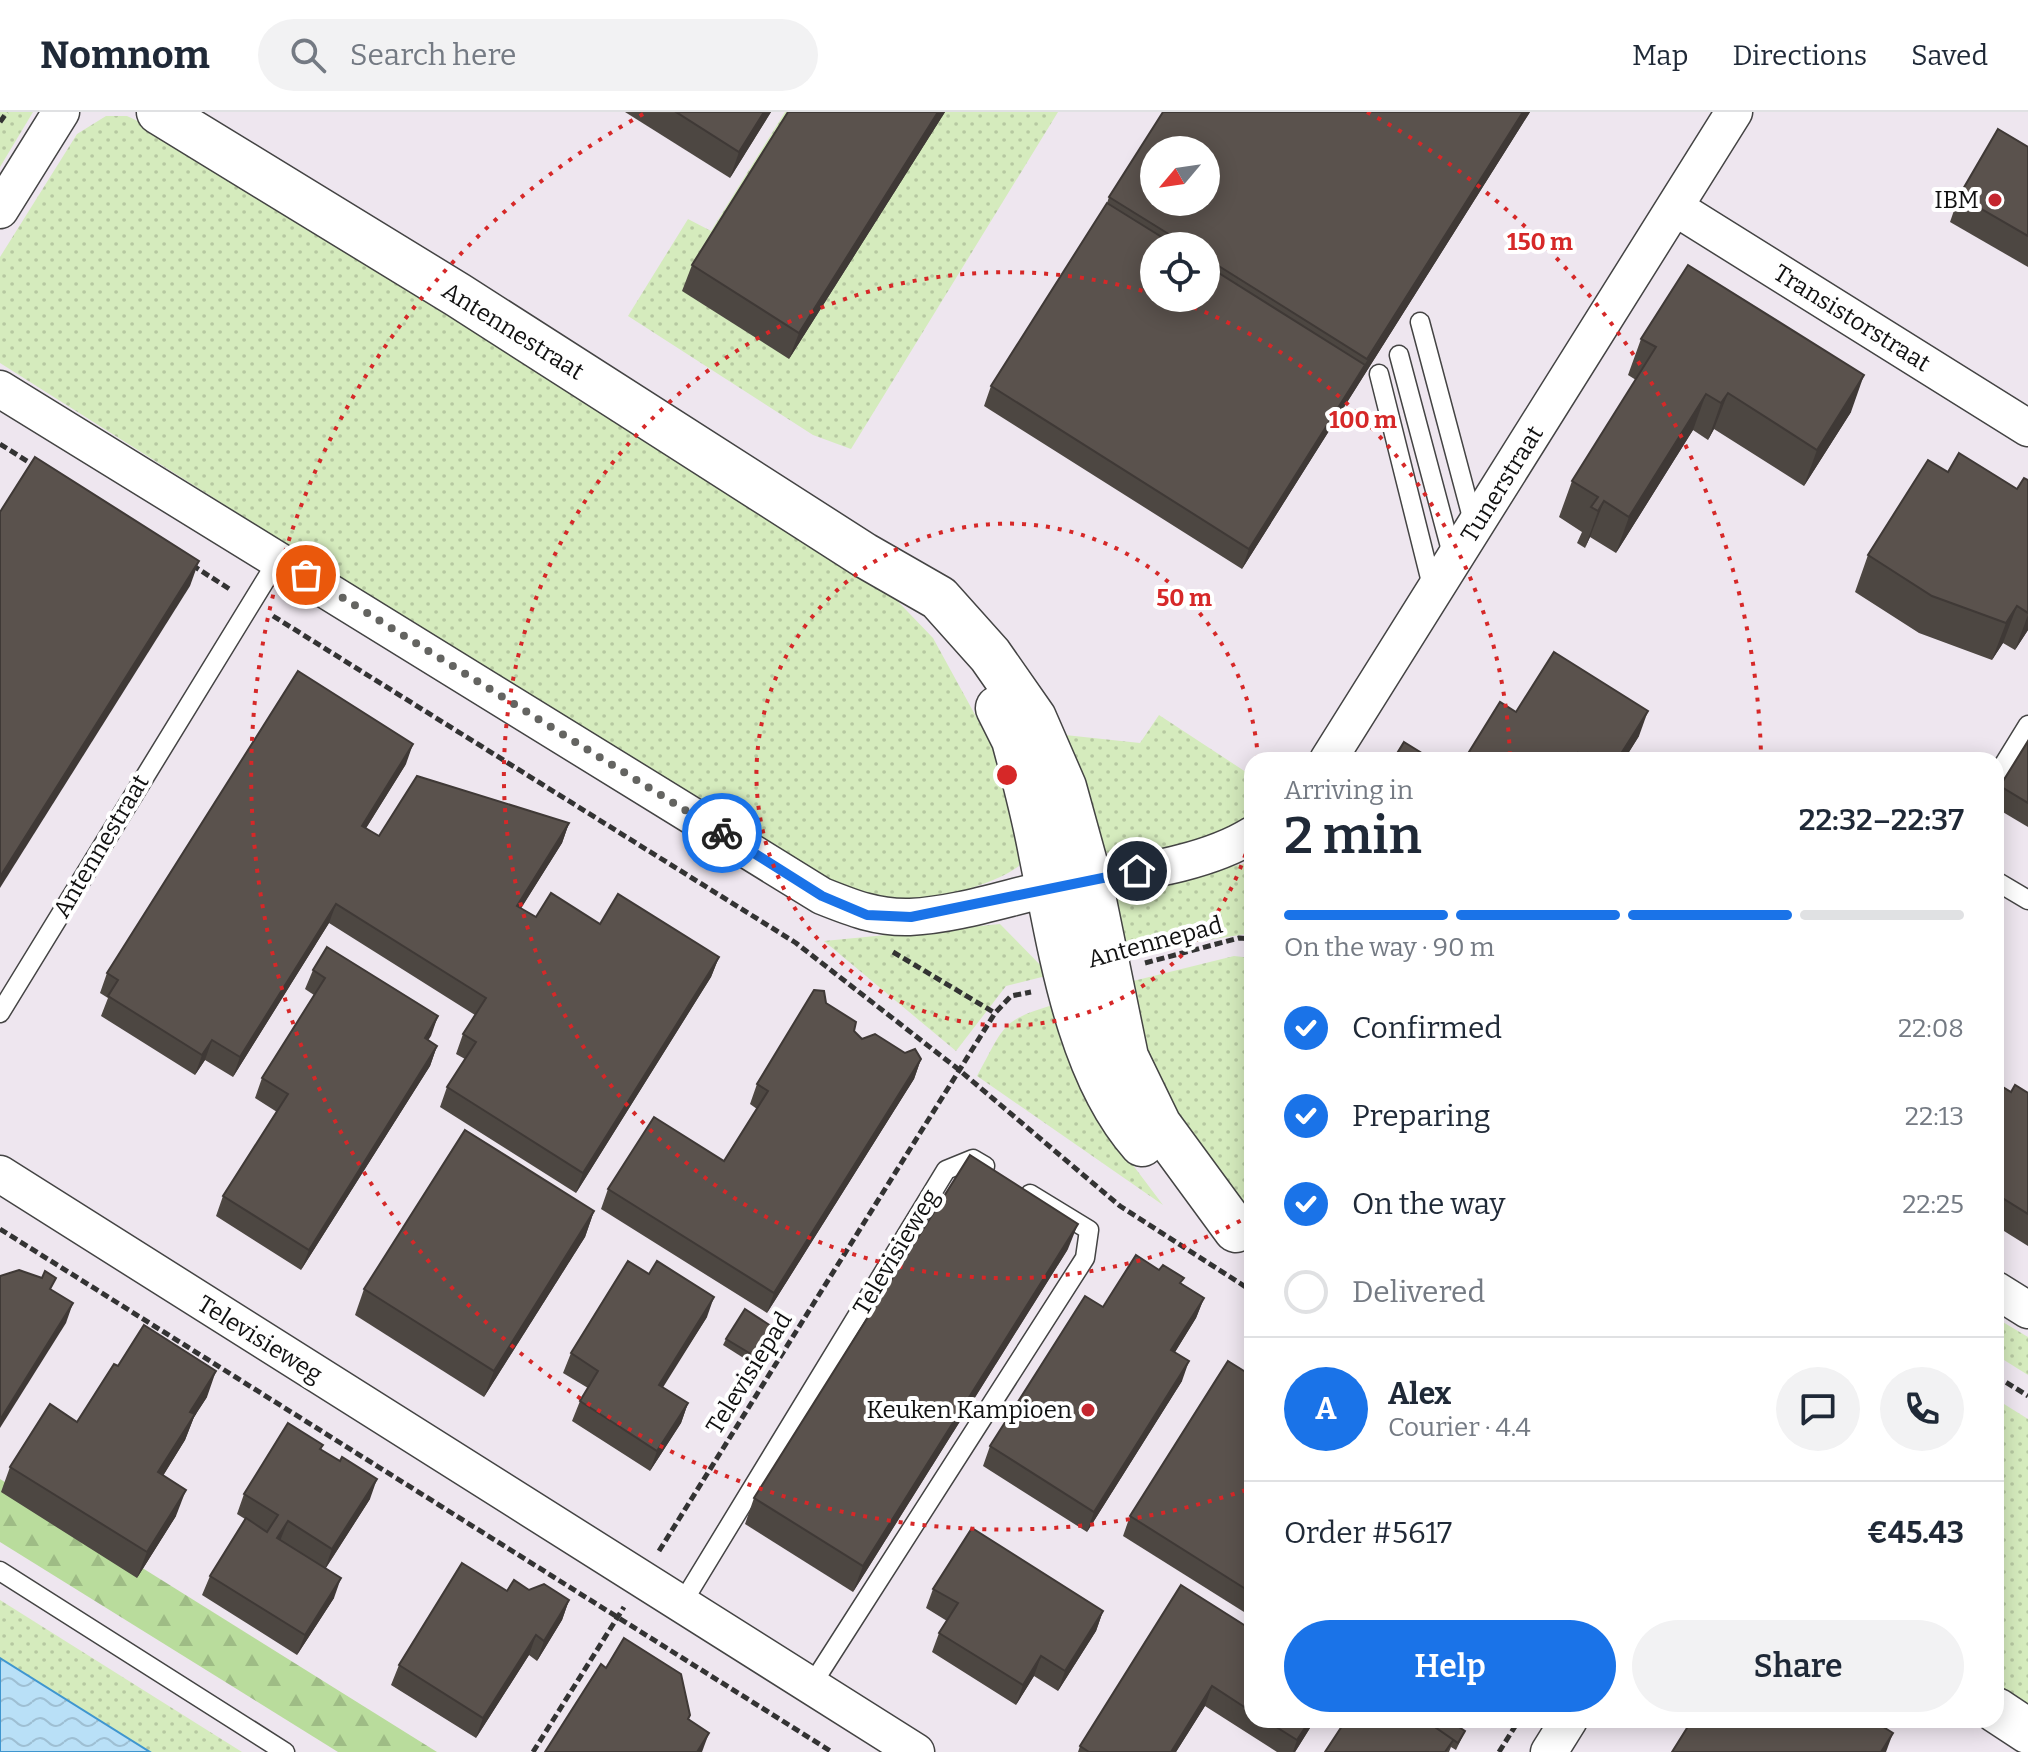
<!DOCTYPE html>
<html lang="en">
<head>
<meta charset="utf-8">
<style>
  :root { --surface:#fff; --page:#f2f2f3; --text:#1f2937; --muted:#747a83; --line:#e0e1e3; --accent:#1a73e8 }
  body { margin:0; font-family:Bitter,serif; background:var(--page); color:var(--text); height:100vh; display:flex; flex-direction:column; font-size:30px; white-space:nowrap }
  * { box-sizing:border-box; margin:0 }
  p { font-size:26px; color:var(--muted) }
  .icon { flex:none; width:44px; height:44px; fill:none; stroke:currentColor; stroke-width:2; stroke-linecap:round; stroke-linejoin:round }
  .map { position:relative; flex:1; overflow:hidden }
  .side { position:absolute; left:1244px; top:640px; width:760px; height:976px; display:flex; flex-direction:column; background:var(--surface); border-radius:24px; box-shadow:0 4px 20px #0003 }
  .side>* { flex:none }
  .needle { width:52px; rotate:241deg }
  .tools { position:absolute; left:1140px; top:24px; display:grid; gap:16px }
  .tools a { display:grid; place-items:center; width:80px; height:80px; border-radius:50%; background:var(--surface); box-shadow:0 4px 20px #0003; font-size:40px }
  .pin { position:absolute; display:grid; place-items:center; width:68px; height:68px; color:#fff; margin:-34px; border:4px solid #fff; border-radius:50%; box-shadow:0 2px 8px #0007 }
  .courier { position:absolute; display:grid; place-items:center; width:80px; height:80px; margin:-40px; border:6px solid #1a73e8; border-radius:50%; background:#fff; color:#222; box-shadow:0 2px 10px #0007 }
  .overview em { font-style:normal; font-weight:600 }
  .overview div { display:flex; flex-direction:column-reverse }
  .overview { display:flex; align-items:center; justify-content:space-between; height:136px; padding:0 40px }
  h1 { font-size:52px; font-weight:600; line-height:60px }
  .bar { display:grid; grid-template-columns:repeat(4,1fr); gap:12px 8px; align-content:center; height:96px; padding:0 40px }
  .bar i { height:10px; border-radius:6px; background:var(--line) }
  .bar .selected { background:var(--accent) }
  .bar p { grid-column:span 4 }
  .line { display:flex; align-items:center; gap:20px; padding:0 40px; border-top:2px solid var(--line) }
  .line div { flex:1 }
  .round { display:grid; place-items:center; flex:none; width:84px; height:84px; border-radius:42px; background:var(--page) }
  ol { padding:0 40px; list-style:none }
  li { display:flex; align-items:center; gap:24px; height:88px }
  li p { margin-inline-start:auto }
  li .icon { padding:8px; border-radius:50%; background:var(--accent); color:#fff; stroke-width:4 }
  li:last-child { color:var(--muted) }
  li i { width:44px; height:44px; border:4px solid var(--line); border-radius:50% }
  .action { display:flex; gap:16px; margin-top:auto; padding:16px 40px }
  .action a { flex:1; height:92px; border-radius:48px; background:var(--accent); color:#fff; font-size:32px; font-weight:600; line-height:92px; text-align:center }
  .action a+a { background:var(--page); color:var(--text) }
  header { display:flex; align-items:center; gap:48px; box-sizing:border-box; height:112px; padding:0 40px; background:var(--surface); border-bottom:2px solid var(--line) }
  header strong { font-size:38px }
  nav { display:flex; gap:44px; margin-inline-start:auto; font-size:28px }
  .search { width:560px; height:72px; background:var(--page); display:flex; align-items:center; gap:20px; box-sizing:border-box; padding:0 28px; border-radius:44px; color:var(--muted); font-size:30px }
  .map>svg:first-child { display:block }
  .industrial { fill:#eee6ef; fill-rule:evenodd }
  .grass { fill:url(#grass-dots) }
  .forest { fill:url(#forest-firs) }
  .water { fill:url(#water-waves); stroke:#3f96cf; stroke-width:2 }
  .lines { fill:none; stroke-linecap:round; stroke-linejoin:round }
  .service-casing { stroke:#444; stroke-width:21 }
  .minor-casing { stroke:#444; stroke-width:39 }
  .tertiary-casing { stroke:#444; stroke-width:47 }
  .path { stroke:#333; stroke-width:5; stroke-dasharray:8 4; stroke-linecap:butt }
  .service { stroke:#fff; stroke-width:18 }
  .minor { stroke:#fff; stroke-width:36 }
  .tertiary { stroke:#fff; stroke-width:44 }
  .wall { fill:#4d4742; fill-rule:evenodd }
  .shaded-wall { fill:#3f3936 }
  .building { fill:#5a524d; stroke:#3f3936; stroke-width:2; fill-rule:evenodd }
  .done { stroke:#646461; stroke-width:8; stroke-dasharray:0 14.4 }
  .route { stroke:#1a73e8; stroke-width:10 }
  .ring { fill:none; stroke:#d62828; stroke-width:4; stroke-dasharray:4 8 }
  .poi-dot { fill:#c4262e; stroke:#fff; stroke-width:3 }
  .labels { text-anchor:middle; stroke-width:8; stroke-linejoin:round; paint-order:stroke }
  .poi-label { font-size:24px; fill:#111; stroke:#fff; text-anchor:end }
  .street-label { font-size:24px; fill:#111; stroke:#fff }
  .centre { fill:#d62828; stroke:#fff; stroke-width:4 }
  .ring-label { font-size:24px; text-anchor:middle; font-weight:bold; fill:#d62828; stroke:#fff; stroke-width:8; stroke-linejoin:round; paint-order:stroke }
</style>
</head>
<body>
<header>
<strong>Nomnom</strong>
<div class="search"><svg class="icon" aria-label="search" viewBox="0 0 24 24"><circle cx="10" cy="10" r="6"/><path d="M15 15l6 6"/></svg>Search here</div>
<nav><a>Map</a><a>Directions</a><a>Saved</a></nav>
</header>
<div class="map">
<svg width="2028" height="1640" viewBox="0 0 2028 1640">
  <defs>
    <pattern id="grass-dots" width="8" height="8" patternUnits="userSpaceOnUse" patternTransform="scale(2)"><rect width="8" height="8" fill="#d5ebbd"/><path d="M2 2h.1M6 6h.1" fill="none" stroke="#b6c8a1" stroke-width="1.8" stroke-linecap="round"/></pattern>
    <pattern id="forest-firs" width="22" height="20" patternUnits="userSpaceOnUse" patternTransform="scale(2)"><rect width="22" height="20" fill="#b9dc9c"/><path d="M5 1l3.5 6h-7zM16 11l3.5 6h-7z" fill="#9ebc85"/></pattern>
    <pattern id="water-waves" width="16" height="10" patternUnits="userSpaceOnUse" patternTransform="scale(2)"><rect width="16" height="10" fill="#b9e0f7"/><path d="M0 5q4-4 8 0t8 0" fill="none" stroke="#9ebfd3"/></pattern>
  </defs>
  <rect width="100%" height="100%" fill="#fffdf5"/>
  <!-- industrial -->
  <path class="industrial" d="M0 0H2028V1640H109L0 1571ZM1154 38H1206V90H1154ZM1154 134H1206V186H1154ZM1252 648H1996V1608H1252Z"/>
  <!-- grass -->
  <g class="grass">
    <path d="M0 0H33L0 55Z"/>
    <path d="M785 0H1058L851 337 813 323 628 204 688 107 711 119Z"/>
    <path d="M106 4H127L159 19 883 474 933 526 996 641 1020 741 1019 754C988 777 913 794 875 787 852 782 828 769 806 760L0 251V145L77 22Z"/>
    <path d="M1159 603 1252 664V701L1219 727 1112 745 1095 730 1065 623 1140 631Z"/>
    <path d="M1252 750V821L1115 843 1113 780Z"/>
    <path d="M1000 812 1050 863 1006 874 956 939 824 829Z"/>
    <path d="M1234 844 1252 846V1109L1177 1015 1121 872Z"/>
    <path d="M1060 891 1111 1024 1163 1093 977 964C1006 912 1000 908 1060 891Z"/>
    <path d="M1996 1206 2028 1225V1263L1996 1243Z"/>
    <path d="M1996 1287 2028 1307V1599L1996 1579Z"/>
    <path d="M0 1488 242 1640H150L0 1546Z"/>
  </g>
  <!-- forest -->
  <path class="forest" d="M0 1367 437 1640H338L0 1430Z"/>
  <!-- water -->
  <path class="water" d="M0 1546 150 1640H0Z"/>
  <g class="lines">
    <defs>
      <g id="service">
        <path d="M1420 210 1474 413"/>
        <path d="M1399 243 1453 446"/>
        <path d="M1379 262 1433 478"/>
        <path d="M1996 665 2028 613"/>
        <path d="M1996 769 2028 788"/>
        <path d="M0 901 279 446"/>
        <path d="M0 1459 285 1640"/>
        <path d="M681 1493 946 1058 973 1047 985 1054"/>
        <path d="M811 1574 1085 1146 1089 1118 1030 1082"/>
      </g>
      <g id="minor">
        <path d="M1676 96 2028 316"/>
        <path d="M0 98 61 0"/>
        <path d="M0 277 822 784C852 796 877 806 910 805 955 803 1003 787 1047 777 1110 763 1197 757 1252 723"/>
        <path d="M1328 648 1734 0"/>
        <path d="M0 1062 916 1640"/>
        <path d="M1996 1178 2028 1198"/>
        <path d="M1549 1640 1569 1608"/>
      </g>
      <g id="tertiary">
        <path d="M159 0 458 183 864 443 939 486 990 543 1034 606 1064 675 1090 769 1126 945 1159 1013 1236 1118"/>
        <path d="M998 596 1014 628C1024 665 1034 703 1041 741 1060 833 1077 959 1142 1032"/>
        <path d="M1996 1598 2028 1619"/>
      </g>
    </defs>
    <!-- service casing -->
    <use href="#service" class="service-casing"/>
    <!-- minor casing -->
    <use href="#minor" class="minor-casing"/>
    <!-- tertiary casing -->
    <use href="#tertiary" class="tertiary-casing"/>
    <!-- path -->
    <g class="path">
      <path d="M0 10 7 0"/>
      <path d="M0 332 35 354"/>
      <path d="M192 453 231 478"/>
      <path d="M273 504 796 831 958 957 1120 1094 1252 1179"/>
      <path d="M893 840 995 901"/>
      <path d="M1145 851 1239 826 1252 827"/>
      <path d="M0 1117 832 1640"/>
      <path d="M1996 1264 2028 1284"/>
      <path d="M659 1439 995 901 1011 884 1031 880"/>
      <path d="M533 1640 624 1495"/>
      <path d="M1499 1640 1519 1608"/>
    </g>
    <!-- service -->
    <use href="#service" class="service"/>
    <!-- minor -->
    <use href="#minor" class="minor"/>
    <!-- tertiary -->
    <use href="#tertiary" class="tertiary"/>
  </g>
  <!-- wall -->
  <g class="wall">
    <path d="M625 0H771L730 66Z"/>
    <path d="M788 0H945L789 247 682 179 692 153Z"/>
    <path d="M1530 0 1242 457 984 294 991 274 1107 91 1109 85ZM1154 134H1206V186Z"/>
    <path d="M2028 35V155L1950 110 1959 84Z"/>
    <path d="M1641 227 1851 300 1804 374 1714 317 1708 328 1693 318 1616 441 1590 425 1585 436 1577 431 1582 420 1559 405 1572 369 1636 268 1628 263Z"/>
    <path d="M1948 360 2017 377 2028 368V518L2015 538 2003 531 1992 548 1919 521 1855 480 1868 443Z"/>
    <path d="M1516 600 1639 624 1624 648H1464Z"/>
    <path d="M2028 629V715L1996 696V685L2000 674Z"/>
    <path d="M406 652 366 716 379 724 569 711 562 731 521 796 536 805 600 812 719 845 711 865 576 1081 440 995 447 975 465 947 456 942 463 922 475 903 329 811 233 965 205 948 195 963 101 904 108 886 100 881 107 861Z"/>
    <path d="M313 858 438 904 428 928 437 934 430 954 301 1158 216 1104 223 1084 277 1000 255 986 262 966 314 883 305 877Z"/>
    <path d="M826 891 862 927 921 947 914 967 767 1201 601 1097 608 1077 724 1049 757 997 750 992 757 972Z"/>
    <path d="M1996 962 2002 965 1999 972 2011 980 2028 981V1134L1996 1114Z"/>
    <path d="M594 1099 585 1125 484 1285 355 1203 364 1177Z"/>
    <path d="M1068 1137 853 1480 745 1412 754 1386Z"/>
    <path d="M1182 1172 1204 1186 1196 1206 1175 1240 1182 1269 1087 1420 983 1354 990 1334 1103 1195Z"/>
    <path d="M707 1205 662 1275 688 1291 681 1311 650 1359 572 1309 580 1289 588 1276 563 1261 571 1241Z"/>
    <path d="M774 1216 772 1222 753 1252 723 1233 726 1227Z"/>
    <path d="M1252 1264V1505L1123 1424 1130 1404Z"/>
    <path d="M207 1285 194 1305 185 1328 163 1364 176 1404 137 1466 1 1380 10 1355 77 1310Z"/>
    <path d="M323 1333 321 1338 370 1387 326 1456 334 1486 297 1543 202 1483 210 1464 245 1407 237 1402 244 1382Z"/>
    <path d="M933 1477 1103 1499 1096 1519 1058 1579 1034 1564 1016 1593 932 1540 939 1521 947 1509 926 1496Z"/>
    <path d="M529 1478 569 1488 562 1508 537 1549 529 1543 476 1626 391 1573 399 1553 507 1479Z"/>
    <path d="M1252 1518V1608H1315L1295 1640H1277L1205 1594 1176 1640H1078L1080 1634Z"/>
    <path d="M1432 1613 1465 1619 1456 1638 1451 1635 1449 1640H1325Z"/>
  </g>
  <!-- shaded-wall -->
  <g class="shaded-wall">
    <path d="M764 0H771L730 66 739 40Z"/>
    <path d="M938 0H945L789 247 799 221Z"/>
    <path d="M1523 0H1530L1242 457 1249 437Z"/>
    <path d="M1864 263 1851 300 1804 374 1817 338Z"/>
    <path d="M1728 281 1714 317 1708 328 1721 291Z"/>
    <path d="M1706 282 1693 318 1616 441 1629 405Z"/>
    <path d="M1604 389 1590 425 1585 436 1598 399Z"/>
    <path d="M199 449 190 474 0 776V765Z"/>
    <path d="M2017 494 2003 531 1992 548 2006 511Z"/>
    <path d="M2028 503V518L2015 538Z"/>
    <path d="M1648 599 1639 624 1624 648H1617Z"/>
    <path d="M413 632 406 652 355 734 362 714Z"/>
    <path d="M569 711 562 731 510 814 517 794Z"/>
    <path d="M336 792 329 811 233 965 240 945Z"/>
    <path d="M719 845 711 865 576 1081 583 1061Z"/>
    <path d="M438 904 431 924 417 945 425 926Z"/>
    <path d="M212 928 205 948 195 963 202 943Z"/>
    <path d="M437 934 430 954 301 1158 309 1138Z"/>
    <path d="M921 947 914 967 767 1201 774 1181Z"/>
    <path d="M594 1099 585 1125 484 1285 494 1259Z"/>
    <path d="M1078 1112 1068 1137 853 1480 863 1454Z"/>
    <path d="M714 1185 707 1205 652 1293 659 1273Z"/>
    <path d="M1204 1186 1196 1206 1164 1258 1171 1238Z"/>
    <path d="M73 1191 66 1211 0 1316V1308Z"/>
    <path d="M774 1216 772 1222 753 1252 756 1245Z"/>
    <path d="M1189 1249 1182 1269 1087 1420 1094 1400Z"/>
    <path d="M216 1259 207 1285 194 1305 185 1328 149 1386 158 1360 190 1300Z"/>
    <path d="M688 1291 681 1311 650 1359 657 1339Z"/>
    <path d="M377 1367 370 1387 325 1457 332 1437Z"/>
    <path d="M186 1378 176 1404 137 1466 147 1440Z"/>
    <path d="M288 1409 280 1429 277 1426Z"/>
    <path d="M341 1466 334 1486 297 1543 305 1523Z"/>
    <path d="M569 1488 562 1508 537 1549 544 1529Z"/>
    <path d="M1103 1499 1096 1519 1058 1579 1065 1559Z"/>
    <path d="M536 1523 529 1543 476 1626 483 1606Z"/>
    <path d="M1041 1544 1034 1564 1016 1593 1023 1573Z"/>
    <path d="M1212 1574 1205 1594 1176 1640H1171Z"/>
    <path d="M1310 1608H1315L1295 1640H1293L1297 1628Z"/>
    <path d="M709 1621 702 1640H697Z"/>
    <path d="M1893 1621 1886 1640H1881Z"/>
  </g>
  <!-- building -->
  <g class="building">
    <path d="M676 0H764L739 40Z"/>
    <path d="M788 0H938L799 221 692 153Z"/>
    <path d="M1163 0H1523L1367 247 1206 146V134H1188L1109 85ZM1154 38H1206V90H1154Z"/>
    <path d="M1998 17 2028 35V124L1959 84Z"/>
    <path d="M1107 91 1176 134H1154V186H1206V153L1365 253 1249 437 991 274Z"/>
    <path d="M1688 153 1864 263 1817 338 1728 281 1721 291 1706 282 1629 405 1604 389 1598 399 1591 395 1598 385 1572 369 1656 235 1641 227Z"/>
    <path d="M1959 341 2017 377 2024 366 2028 368V501L2017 494 2006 511 1932 484 1868 443 1928 348 1948 360Z"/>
    <path d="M35 345 199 449 0 765V400Z"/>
    <path d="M1554 540 1648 599 1617 648H1589L1578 641 1574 648H1464L1500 590 1516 600Z"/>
    <path d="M298 559 413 632 362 714 379 724 417 664 569 711 517 794 536 805 551 781 600 812 618 782 719 845 583 1061 447 975 476 930 463 922 486 886 336 792 240 945 212 928 202 943 108 884 118 868 107 861Z"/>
    <path d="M2028 629V691L2000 674Z"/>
    <path d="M1404 630 1433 648H1393Z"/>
    <path d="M327 835 438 904 425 926 437 934 309 1138 223 1084 288 982 262 966 325 866 313 858Z"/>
    <path d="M814 878 824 879 826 891 856 910 854 919 862 927 875 922 905 941 915 937 921 947 774 1181 608 1077 654 1005 724 1049 768 979 757 972Z"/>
    <path d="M1996 962 2002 965 1998 972 2011 980 2015 973 2028 981V1102L1996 1082Z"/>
    <path d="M465 1018 594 1099 494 1259 364 1177Z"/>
    <path d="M970 1043 1078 1112 863 1454 754 1386Z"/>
    <path d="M1136 1143 1159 1158 1163 1153 1184 1166 1180 1171 1204 1186 1171 1238 1189 1249 1094 1400 990 1334 1085 1184 1103 1195Z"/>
    <path d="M628 1149 649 1162 657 1149 714 1185 659 1273 688 1291 657 1339 580 1289 598 1259 571 1241Z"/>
    <path d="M19 1158 42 1166 45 1159 56 1166 50 1177 73 1191 0 1308V1164Z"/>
    <path d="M745 1197 774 1216 756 1245 726 1227Z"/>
    <path d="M144 1213 216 1259 190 1300 195 1302 158 1360 186 1378 147 1440 10 1355 50 1292 77 1310 114 1252 118 1254Z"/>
    <path d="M1228 1249 1252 1264V1481L1130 1404Z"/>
    <path d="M288 1311 323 1333 320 1337 340 1349 342 1345 377 1367 332 1437 288 1409 277 1426 341 1466 305 1523 210 1464 246 1406 267 1420 278 1403 244 1382Z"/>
    <path d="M972 1416 1103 1499 1065 1559 1041 1544 1023 1573 939 1521 958 1491 933 1477Z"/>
    <path d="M462 1451 507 1479 514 1468 529 1478 544 1472 569 1488 544 1529 536 1523 483 1606 399 1553Z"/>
    <path d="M1181 1473 1252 1518V1600L1212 1574 1171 1640H1089L1080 1634Z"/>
    <path d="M624 1526 681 1562 690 1603 688 1607 709 1621 697 1640H545L601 1552 606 1556Z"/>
    <path d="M1265 1608H1310L1297 1628Z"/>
    <path d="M1346 1608H1424L1454 1627 1445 1640H1325Z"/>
    <path d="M1435 1608H1448L1465 1619 1458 1631 1432 1613Z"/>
    <path d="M1692 1608H1872L1893 1621 1881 1640H1672Z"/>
  </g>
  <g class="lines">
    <!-- done -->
    <path class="done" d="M306 463 722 721"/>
    <!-- route -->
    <path class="route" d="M722 721 822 784 867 803 911 805 1137 759"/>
  </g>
  <!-- distance rings -->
  <g class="ring">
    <path d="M1252 719A251 251 0 1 1 1258 648"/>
    <path d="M1251 1103A503 503 0 1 1 1150 181M1171 187A503 503 0 0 1 1510 645"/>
    <path d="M1246 1378A754 754 0 0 1 647 0M1367 0A754 754 0 0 1 1761 643"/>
  </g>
  <!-- markers -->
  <g class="poi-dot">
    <circle cx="1995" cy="88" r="8"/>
    <circle cx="1088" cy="1298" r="8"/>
  </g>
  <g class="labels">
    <!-- poi labels -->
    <g class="poi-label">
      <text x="1979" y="96">IBM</text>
      <text x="1072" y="1306">Keuken Kampioen</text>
    </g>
    <!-- street labels -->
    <g class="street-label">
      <text transform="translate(1852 206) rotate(32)" y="8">Transistorstraat</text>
      <text transform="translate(513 219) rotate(32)" y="8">Antennestraat</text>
      <text transform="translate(1502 372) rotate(-58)" y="8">Tunerstraat</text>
      <text transform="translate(101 734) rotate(-59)" y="8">Antennestraat</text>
      <text transform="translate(1155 830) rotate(-15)" y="8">Antennepad</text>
      <text transform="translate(896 1140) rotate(-59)" y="8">Televisieweg</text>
      <text transform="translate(260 1227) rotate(32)" y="8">Televisieweg</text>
      <text transform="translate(749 1261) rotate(-58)" y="8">Televisiepad</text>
    </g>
  </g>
  <circle cx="1007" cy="663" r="12" class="centre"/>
  <g class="ring-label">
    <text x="1540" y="138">150 m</text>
    <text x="1363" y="316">100 m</text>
    <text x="1184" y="494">50 m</text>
  </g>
</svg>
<div class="tools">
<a><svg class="needle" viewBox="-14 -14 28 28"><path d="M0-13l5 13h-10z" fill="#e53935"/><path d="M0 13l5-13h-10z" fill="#747a83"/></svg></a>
<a><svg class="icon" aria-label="locate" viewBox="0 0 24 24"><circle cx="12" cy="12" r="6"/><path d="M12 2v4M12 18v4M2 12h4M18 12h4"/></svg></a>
</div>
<div class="pin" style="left:306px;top:463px;background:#ea580c"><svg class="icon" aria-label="bag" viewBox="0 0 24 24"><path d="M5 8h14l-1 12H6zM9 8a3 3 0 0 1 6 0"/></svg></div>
<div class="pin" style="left:1137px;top:759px;background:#1f2937"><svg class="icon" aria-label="home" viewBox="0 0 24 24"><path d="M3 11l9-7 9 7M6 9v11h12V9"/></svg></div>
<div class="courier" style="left:722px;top:721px"><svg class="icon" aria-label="bike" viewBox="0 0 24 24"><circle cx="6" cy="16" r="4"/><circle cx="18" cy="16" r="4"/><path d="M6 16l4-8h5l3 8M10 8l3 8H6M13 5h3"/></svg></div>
<section class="side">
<div class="overview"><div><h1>2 min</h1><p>Arriving in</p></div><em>22:32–22:37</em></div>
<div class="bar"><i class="selected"></i><i class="selected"></i><i class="selected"></i><i></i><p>On the way · 90 m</p></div>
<ol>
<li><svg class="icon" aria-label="check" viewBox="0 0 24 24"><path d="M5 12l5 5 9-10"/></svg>Confirmed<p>22:08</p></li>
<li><svg class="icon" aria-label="check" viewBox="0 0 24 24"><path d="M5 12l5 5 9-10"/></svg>Preparing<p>22:13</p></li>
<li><svg class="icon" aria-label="check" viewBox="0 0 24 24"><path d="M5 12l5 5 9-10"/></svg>On the way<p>22:25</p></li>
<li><i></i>Delivered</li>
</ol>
<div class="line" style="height:144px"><b class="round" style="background:var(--accent);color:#fff">A</b><div><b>Alex</b><p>Courier · 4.4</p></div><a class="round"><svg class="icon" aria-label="chat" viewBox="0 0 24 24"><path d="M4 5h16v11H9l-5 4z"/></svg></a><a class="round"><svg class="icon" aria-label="phone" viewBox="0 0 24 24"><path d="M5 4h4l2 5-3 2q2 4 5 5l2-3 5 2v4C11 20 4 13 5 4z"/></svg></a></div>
<div class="line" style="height:104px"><div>Order #5617</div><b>€45.43</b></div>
<div class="action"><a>Help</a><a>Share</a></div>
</section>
</div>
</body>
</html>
